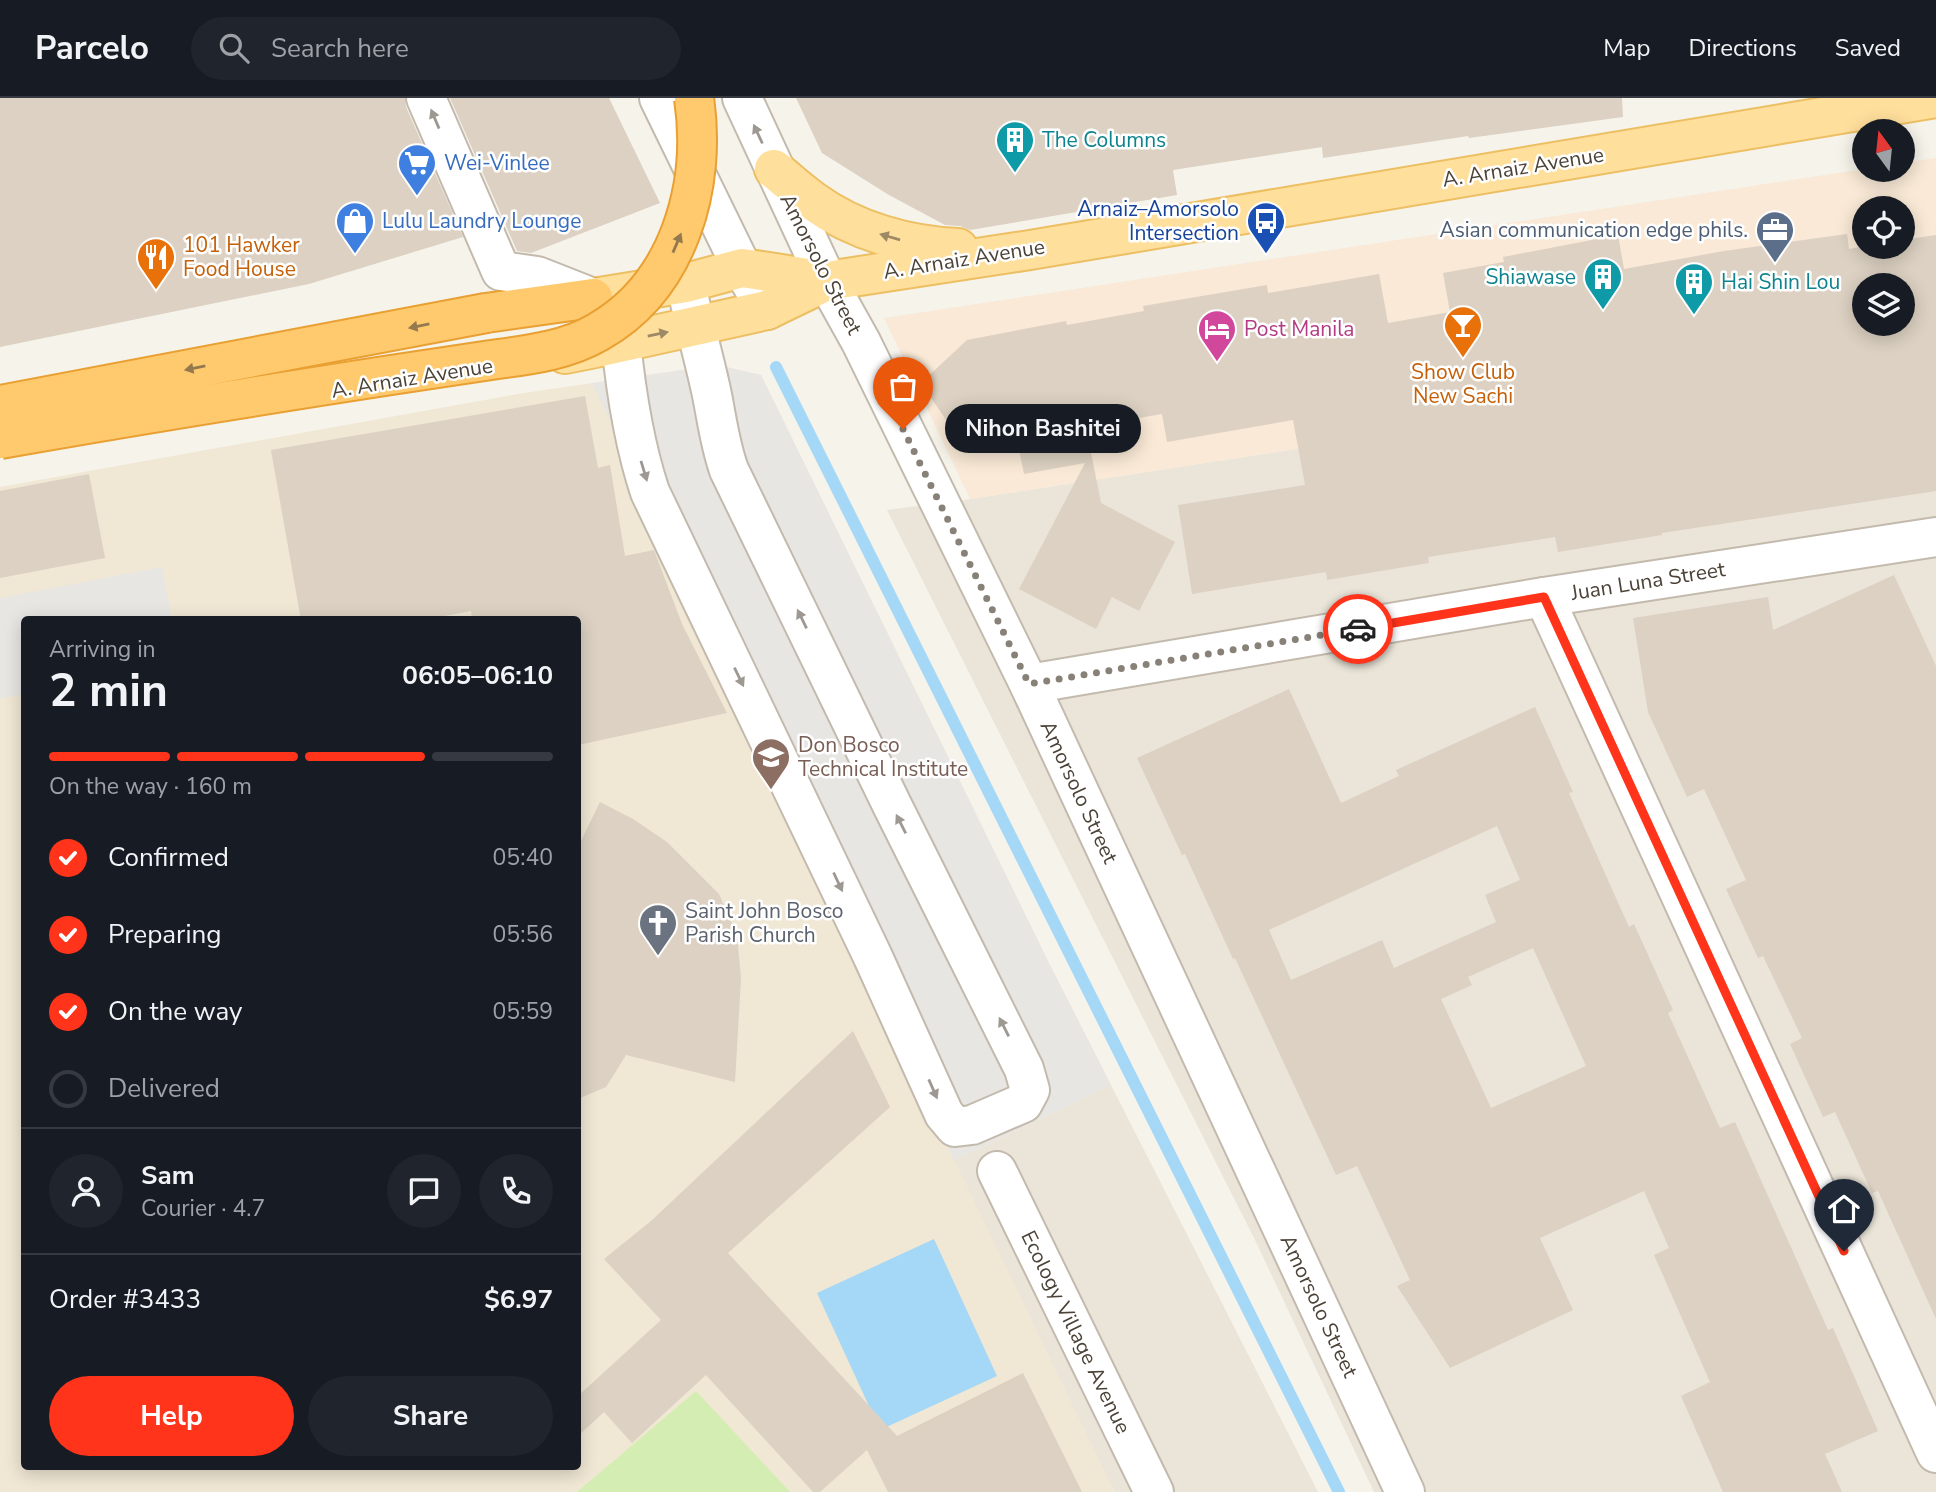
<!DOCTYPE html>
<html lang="en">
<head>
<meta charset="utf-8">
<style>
  :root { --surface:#171b24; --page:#20242c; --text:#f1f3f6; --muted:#9ea1a6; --line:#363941; --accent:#ff341a }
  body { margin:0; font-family:"Nunito Sans",sans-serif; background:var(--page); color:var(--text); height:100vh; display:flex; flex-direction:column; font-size:26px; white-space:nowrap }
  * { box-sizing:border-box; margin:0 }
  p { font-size:23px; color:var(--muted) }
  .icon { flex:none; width:38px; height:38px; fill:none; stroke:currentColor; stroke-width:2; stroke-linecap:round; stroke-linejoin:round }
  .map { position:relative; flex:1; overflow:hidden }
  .details { position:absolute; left:21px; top:518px; width:560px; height:854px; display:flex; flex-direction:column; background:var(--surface); border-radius:7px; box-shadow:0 4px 18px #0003 }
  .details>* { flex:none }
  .needle { width:46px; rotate:345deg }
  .controls { position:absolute; left:1852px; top:21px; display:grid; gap:14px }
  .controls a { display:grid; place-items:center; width:63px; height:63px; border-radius:50%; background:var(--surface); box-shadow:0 4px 18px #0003; font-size:35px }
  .pin { position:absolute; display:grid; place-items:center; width:60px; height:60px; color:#fff; margin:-72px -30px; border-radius:50% 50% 50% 0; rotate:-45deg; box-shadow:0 0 7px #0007 }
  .pin .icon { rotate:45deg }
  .courier { position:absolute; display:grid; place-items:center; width:70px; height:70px; margin:-35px; border:5px solid #ff341a; border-radius:50%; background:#fff; color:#222; box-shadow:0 2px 9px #0007 }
  .bubble { position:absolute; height:49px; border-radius:24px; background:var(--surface); box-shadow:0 4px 18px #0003; font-size:23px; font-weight:700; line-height:49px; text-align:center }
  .head em { font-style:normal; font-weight:700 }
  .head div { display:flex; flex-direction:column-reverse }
  .head { display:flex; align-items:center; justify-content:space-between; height:119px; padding:0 28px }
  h1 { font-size:46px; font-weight:700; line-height:52px }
  .bar { display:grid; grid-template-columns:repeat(4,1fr); gap:10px 7px; align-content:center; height:84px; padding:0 28px }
  .bar i { height:9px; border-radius:5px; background:var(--line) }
  .bar .on { background:var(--accent) }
  .bar p { grid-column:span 4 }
  .line { display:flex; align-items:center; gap:18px; padding:0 28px; border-top:2px solid var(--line) }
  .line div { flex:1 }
  .round { display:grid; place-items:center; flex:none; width:74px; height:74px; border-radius:37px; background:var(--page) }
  ol { padding:0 28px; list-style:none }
  li { display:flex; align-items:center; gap:21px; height:77px }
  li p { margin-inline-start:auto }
  li .icon { padding:7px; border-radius:50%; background:var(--accent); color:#fff; stroke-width:4 }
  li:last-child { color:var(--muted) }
  li i { width:38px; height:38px; border:4px solid var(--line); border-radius:50% }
  .primary-button { display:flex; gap:14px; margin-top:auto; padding:14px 28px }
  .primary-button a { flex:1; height:80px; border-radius:42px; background:var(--accent); color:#fff; font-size:28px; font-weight:700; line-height:80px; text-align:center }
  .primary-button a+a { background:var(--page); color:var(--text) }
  header { display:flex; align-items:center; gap:42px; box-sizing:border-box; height:98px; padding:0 35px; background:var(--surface); border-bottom:2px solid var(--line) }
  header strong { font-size:33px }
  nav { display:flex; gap:38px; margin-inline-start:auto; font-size:24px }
  .search { width:490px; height:63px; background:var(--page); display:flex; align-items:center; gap:18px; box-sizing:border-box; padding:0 24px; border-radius:38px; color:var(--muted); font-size:26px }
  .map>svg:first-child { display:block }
  .residential { fill:#ebe5d9 }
  .commercial { fill:#f9e9d6; fill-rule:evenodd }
  .education { fill:#f0e7d4; fill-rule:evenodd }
  .green { fill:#d4edb2 }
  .parking { fill:#e8e6e3 }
  .water { fill:#a5d8f6 }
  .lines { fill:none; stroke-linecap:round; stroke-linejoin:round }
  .stream { stroke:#a5d8f6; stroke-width:12 }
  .building { fill:#dcd1c2; fill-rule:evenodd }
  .minor-casing { stroke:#c3baad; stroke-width:42 }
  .major-casing { stroke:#edbf63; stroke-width:42 }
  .highway-casing { stroke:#e9a032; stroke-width:42 }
  .minor { stroke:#fff; stroke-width:38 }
  .major { stroke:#ffdf9c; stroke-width:38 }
  .highway { stroke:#ffc96e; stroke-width:38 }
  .highway-bridge-casing { stroke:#e9a032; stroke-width:42; stroke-linecap:butt }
  .highway-bridge { stroke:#ffc96e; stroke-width:38 }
  .oneway { fill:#9d9892 }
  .oneway2 { fill:#9d8965 }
  .oneway3 { fill:#94794e }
  .done { stroke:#888177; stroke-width:7; stroke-dasharray:0 12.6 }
  .route { stroke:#ff341a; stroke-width:9 }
  .labels { text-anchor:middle; stroke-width:5; stroke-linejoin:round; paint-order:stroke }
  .culture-label { font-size:21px; fill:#0d838f; stroke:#fff; text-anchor:start }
  .shop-label { font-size:21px; fill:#366cbe; stroke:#fff; text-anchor:start }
  .street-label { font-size:21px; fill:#4c4338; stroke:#fff }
  .transit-label { font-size:21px; fill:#164399; stroke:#fff; text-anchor:end }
  .service-label { font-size:21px; fill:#4e5e75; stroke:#fff; text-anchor:end }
  .food-label { font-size:21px; fill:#c56008; stroke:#fff; text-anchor:start }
  .hotel-label { font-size:21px; fill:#b23c85; stroke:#fff; text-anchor:start }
  .education-label { font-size:21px; fill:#785e54; stroke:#fff; text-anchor:start }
  .worship-label { font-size:21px; fill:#5b616d; stroke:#fff; text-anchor:start }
</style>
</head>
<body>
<header>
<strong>Parcelo</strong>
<div class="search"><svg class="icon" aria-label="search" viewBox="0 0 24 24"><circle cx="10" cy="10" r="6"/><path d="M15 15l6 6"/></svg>Search here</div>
<nav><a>Map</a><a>Directions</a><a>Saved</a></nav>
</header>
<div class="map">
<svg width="1936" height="1394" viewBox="0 0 1936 1394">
  <rect width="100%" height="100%" fill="#f6f3eb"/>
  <!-- residential -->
  <g class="residential">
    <path d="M1936 253V1394H1374L1255 1142 887 412 970 401Z"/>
    <path d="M1111 987 1318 1394H1114L954 1063Z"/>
  </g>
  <!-- commercial -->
  <path class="commercial" d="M1936 60V253L970 401 884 220 1864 71 1902 72V65ZM1864 110H1902V149H1864ZM1864 187H1902V226H1864Z"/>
  <!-- education -->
  <path class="education" d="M717 267 761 277 1049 865 1111 987 955 1063 1114 1394H0V389L524 295ZM24 522H578V1368H24Z"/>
  <!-- green -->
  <path class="green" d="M696 1293 790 1394H577Z"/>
  <!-- parking -->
  <g class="parking">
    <path d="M717 267 761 277 1049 865 1111 987 954 1063 793 706 592 285Z"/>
    <path d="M162 469 172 521 24 522V596L0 601V500Z"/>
  </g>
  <!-- water -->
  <path class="water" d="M934 1141 997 1278 880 1332 817 1195Z"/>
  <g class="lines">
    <!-- stream -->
    <path class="stream" d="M776 269 1339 1394"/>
  </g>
  <!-- building -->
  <g class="building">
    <path d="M0 0H405L406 9 463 139 309 186 0 249Z"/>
    <path d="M450 0H609L660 105 531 155 517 153Z"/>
    <path d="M796 0H1622L1623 19 1469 40 1468 38 1323 60 1322 49 1173 72 1177 97 970 132 960 128 945 127 889 97 822 55Z"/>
    <path d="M1847 136 1849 151 1864 148 1902 149V142L1936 137V393L1662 435V437L1558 454 1555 439 1428 459 1429 465 1327 482 1326 474 1192 496 1178 407 1305 387 1293 322 1167 344 1162 316 1086 329 1101 405 1175 444 1139 513 1112 499 1096 531 1019 491 1085 365 1024 376 1015 332 961 344 921 285 967 242 1066 223 1067 227 1144 213 1143 208 1267 187 1268 195 1379 176 1388 225 1450 214 1443 175 1504 164 1503 159 1618 137 1624 171 1724 153ZM1864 187H1902V226H1864Z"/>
    <path d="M585 298 598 370 610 367 625 458 654 452 682 526 727 615 578 647V522H472L471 513 424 522H301L271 352Z"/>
    <path d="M89 376 105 460 0 480V393Z"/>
    <path d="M1894 477 1936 568V1221L1878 1093 1872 1095 1835 1014 1823 1019 1790 946 1802 940 1763 858 1758 860 1726 791 1746 782 1704 691 1687 699 1648 614 1633 520 1768 499 1773 532Z"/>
    <path d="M1289 591 1341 705 1399 678 1396 672 1535 609 1573 694 1569 695 1629 829 1634 826 1673 912 1668 915 1720 1030 1735 1024 1828 1232 1833 1230 1878 1333 1825 1356 1842 1394H1723L1681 1298 1710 1284 1654 1157 1669 1150 1644 1093 1540 1140 1573 1212 1450 1270 1397 1188 1410 1182 1357 1068 1336 1077 1235 860 1233 861 1185 756 1182 757 1137 660ZM1497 728 1520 782 1485 797 1496 824 1394 870 1382 842 1291 882 1269 832ZM1533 850 1586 968 1491 1010 1441 901 1472 887 1468 879Z"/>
    <path d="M600 704 633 721 667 744 719 796 737 837 741 880 735 984 626 957 606 989 578 1001V749Z"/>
    <path d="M853 933 890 1009 728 1155 897 1338 1023 1275 1082 1394H888L867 1352 820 1394H813L706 1277 632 1345 604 1314 578 1338V1298L661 1222 604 1161 651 1123Z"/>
  </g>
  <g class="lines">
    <defs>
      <g id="minor">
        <path d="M426 0 501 173 537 178 593 200"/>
        <path d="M659 0 742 170 767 212"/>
        <path d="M742 0 827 183 861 244 1029 586 1405 1394"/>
        <path d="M621 244C626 294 634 346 650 394L873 859 944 1016 955 1029 972 1027 1023 1005 1030 992 1024 971 892 707 729 372C720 347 717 322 712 297 704 259 693 223 686 185"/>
        <path d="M1544 499 1936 1355"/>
        <path d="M1029 586 1544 499 1936 439"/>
        <path d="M997 1073 1154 1394"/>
      </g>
      <g id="major">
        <path d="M774 71C787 82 799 93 813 103 854 133 908 148 958 150"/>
        <path d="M593 200 686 185 742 170 827 183"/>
        <path d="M565 256 605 248 767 212 827 183 1030 152 1936 0"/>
      </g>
      <path id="highway" d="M486 215 593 200"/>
    </defs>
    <!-- minor casing -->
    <use href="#minor" class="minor-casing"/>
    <!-- major casing -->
    <use href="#major" class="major-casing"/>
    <!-- highway casing -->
    <use href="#highway" class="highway-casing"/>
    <!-- minor -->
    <use href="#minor" class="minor"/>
    <!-- major -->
    <use href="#major" class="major"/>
    <!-- highway -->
    <use href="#highway" class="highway"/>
    <defs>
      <g id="highway-bridge">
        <path d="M0 307 486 215"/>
        <path d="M0 341C130 318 261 297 391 277 425 272 458 267 491 262 527 257 566 253 598 234 679 188 707 88 694 0"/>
      </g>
    </defs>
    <!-- highway-bridge casing -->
    <use href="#highway-bridge" class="highway-bridge-casing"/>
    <!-- highway-bridge -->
    <use href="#highway-bridge" class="highway-bridge"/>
  </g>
  <!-- one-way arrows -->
  <defs><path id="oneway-solid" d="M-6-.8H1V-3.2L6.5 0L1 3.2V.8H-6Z" transform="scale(1.75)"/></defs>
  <g class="oneway">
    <use href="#oneway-solid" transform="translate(435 21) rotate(-113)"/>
    <use href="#oneway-solid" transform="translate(758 36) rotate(-115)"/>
    <use href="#oneway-solid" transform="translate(644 373) rotate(73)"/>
    <use href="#oneway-solid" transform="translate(802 521) rotate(-116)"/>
    <use href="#oneway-solid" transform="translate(739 579) rotate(64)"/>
    <use href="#oneway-solid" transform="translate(901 726) rotate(-117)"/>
    <use href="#oneway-solid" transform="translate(838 784) rotate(65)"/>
    <use href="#oneway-solid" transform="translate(1004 929) rotate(-117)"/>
    <use href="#oneway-solid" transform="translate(933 991) rotate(66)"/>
  </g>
  <g class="oneway2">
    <use href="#oneway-solid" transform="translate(890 139) rotate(-164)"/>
    <use href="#oneway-solid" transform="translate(658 236) rotate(-12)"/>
  </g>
  <g class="oneway3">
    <use href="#oneway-solid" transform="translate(677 145) rotate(-67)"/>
    <use href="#oneway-solid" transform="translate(419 228) rotate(169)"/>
    <use href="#oneway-solid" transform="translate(195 270) rotate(169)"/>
  </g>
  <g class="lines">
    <!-- done -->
    <path class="done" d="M903 331 1029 586 1358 531"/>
    <!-- route -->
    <path class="route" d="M1358 531 1544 499 1844 1153"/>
  </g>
  <!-- icons -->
  <defs>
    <symbol id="building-pin" viewBox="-11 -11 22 30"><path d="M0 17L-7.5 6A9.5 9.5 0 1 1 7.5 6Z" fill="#0f9aa8" stroke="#fff"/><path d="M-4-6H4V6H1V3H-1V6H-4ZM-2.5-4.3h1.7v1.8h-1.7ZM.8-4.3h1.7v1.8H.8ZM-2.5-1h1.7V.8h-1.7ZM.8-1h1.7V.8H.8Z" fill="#fff"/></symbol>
    <symbol id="supermarket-pin" viewBox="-11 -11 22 30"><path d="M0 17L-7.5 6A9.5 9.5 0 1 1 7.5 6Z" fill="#3f7fe0" stroke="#fff"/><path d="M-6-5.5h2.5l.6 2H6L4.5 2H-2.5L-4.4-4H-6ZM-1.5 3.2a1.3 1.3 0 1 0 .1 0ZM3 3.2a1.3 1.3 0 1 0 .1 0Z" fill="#fff"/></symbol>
    <symbol id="shop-pin" viewBox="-11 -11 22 30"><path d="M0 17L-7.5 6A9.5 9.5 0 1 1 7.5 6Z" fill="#3f7fe0" stroke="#fff"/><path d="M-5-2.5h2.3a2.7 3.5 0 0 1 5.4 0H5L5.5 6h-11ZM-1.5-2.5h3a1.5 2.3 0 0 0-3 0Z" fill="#fff"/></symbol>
    <symbol id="bus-pin" viewBox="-11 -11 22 30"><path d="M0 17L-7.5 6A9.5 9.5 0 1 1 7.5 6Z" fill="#1a4fb4" stroke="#fff"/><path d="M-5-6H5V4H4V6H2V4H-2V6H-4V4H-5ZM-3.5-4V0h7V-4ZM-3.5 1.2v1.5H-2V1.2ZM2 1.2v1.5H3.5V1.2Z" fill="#fff"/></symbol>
    <symbol id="office-pin" viewBox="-11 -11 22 30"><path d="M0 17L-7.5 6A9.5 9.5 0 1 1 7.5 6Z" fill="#5c6f8a" stroke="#fff"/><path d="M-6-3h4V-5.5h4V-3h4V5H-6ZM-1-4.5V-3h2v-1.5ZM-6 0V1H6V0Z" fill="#fff"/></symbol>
    <symbol id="restaurant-pin" viewBox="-11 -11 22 30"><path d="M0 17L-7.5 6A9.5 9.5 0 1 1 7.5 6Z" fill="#e8710a" stroke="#fff"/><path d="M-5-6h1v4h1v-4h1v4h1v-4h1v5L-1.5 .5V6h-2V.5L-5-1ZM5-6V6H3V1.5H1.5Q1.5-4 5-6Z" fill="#fff"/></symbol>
    <symbol id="bar-pin" viewBox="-11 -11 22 30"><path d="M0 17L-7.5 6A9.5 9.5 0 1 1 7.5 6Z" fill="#e8710a" stroke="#fff"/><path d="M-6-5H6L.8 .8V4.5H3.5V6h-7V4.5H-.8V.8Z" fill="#fff"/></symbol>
    <symbol id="hotel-pin" viewBox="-11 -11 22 30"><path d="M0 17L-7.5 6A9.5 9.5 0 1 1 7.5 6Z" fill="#d1479c" stroke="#fff"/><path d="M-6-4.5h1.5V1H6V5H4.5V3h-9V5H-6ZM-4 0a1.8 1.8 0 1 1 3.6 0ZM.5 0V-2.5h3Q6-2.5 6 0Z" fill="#fff"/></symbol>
    <symbol id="university-pin" viewBox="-11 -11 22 30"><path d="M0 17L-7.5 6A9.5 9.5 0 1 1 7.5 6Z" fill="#8d6e63" stroke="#fff"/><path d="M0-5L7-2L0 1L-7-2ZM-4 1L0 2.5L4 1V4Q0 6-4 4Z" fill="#fff"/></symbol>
    <symbol id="church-pin" viewBox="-11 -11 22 30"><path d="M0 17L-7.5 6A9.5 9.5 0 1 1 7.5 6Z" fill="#6b7280" stroke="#fff"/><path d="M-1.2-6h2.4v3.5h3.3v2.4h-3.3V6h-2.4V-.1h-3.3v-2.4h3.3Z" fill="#fff"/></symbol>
  </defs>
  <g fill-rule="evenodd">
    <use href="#building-pin" x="993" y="20" width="44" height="60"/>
    <use href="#supermarket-pin" x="395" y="43" width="44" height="60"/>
    <use href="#shop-pin" x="333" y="101" width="44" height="60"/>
    <use href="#bus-pin" x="1244" y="101" width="44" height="60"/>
    <use href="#office-pin" x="1753" y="110" width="44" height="60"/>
    <use href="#restaurant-pin" x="134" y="137" width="44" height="60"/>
    <use href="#building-pin" x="1581" y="157" width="44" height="60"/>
    <use href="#building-pin" x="1672" y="162" width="44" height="60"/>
    <use href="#bar-pin" x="1441" y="205" width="44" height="60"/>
    <use href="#hotel-pin" x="1195" y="209" width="44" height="60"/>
    <use href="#university-pin" x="749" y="637" width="44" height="60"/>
    <use href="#church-pin" x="636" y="803" width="44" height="60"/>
  </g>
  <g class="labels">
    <!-- culture labels -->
    <g class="culture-label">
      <text x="1042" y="49">The Columns</text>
      <text x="1576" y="186" text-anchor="end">Shiawase</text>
      <text x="1721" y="191">Hai Shin Lou</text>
    </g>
    <!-- shop labels -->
    <g class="shop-label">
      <text x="444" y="72">Wei-Vinlee</text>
      <text x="382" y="130">Lulu Laundry Lounge</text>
    </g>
    <!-- street labels -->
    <g class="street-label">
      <text transform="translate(1523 69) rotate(-9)" y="7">A. Arnaiz Avenue</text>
      <text transform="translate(964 161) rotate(-9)" y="7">A. Arnaiz Avenue</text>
      <text transform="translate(821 166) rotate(63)" y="7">Amorsolo Street</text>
      <text transform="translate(412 280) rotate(-9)" y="7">A. Arnaiz Avenue</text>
      <text transform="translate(1648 483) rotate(-9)" y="7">Juan Luna Street</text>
      <text transform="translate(1079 694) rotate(65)" y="7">Amorsolo Street</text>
      <text transform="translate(1319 1208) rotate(65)" y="7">Amorsolo Street</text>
      <text transform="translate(1076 1234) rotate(64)" y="7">Ecology Village Avenue</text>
    </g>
    <!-- transit labels -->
    <g class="transit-label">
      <text x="1239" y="118">Arnaiz–Amorsolo<tspan x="1239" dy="24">Intersection</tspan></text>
    </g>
    <!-- service labels -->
    <g class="service-label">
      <text x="1748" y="139">Asian communication edge phils.</text>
    </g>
    <!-- food labels -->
    <g class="food-label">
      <text x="183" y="154">101 Hawker<tspan x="183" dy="24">Food House</tspan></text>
      <text x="1463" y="281" text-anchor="middle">Show Club<tspan x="1463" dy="24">New Sachi</tspan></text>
    </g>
    <!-- hotel labels -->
    <g class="hotel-label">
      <text x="1244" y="238">Post Manila</text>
    </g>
    <!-- education labels -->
    <g class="education-label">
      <text x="798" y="654">Don Bosco<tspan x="798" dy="24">Technical Institute</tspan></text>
    </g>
    <!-- worship labels -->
    <g class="worship-label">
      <text x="685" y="820">Saint John Bosco<tspan x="685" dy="24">Parish Church</tspan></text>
    </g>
  </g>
</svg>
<div class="controls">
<a><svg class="needle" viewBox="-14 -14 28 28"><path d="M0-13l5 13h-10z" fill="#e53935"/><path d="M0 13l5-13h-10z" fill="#9ea1a6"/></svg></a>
<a><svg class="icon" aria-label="locate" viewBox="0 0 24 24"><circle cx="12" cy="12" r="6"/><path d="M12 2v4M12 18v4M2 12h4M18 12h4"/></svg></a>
<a><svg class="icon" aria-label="layers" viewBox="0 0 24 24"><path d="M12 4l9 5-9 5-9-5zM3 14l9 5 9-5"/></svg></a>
</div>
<div class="pin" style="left:903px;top:331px;background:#ea580c"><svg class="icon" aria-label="bag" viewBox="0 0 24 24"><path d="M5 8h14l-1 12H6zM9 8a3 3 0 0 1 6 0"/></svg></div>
<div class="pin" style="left:1844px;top:1153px;background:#1f2937"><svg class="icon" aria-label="home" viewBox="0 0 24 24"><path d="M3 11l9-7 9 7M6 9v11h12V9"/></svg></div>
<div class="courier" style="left:1358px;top:531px"><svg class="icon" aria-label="car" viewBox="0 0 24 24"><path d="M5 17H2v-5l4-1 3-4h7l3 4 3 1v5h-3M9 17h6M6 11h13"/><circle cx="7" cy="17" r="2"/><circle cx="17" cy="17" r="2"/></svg></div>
<div class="bubble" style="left:945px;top:306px;width:196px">Nihon Bashitei</div>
<section class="details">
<div class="head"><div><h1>2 min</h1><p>Arriving in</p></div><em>06:05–06:10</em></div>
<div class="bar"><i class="on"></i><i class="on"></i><i class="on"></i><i></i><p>On the way · 160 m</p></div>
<ol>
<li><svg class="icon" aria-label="check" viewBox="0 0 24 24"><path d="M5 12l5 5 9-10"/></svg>Confirmed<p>05:40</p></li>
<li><svg class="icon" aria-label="check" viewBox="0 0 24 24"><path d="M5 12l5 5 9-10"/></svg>Preparing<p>05:56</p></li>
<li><svg class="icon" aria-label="check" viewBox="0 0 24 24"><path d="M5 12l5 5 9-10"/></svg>On the way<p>05:59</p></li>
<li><i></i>Delivered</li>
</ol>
<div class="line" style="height:126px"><a class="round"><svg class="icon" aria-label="person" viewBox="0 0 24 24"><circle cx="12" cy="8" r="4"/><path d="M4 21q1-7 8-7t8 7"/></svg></a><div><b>Sam</b><p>Courier · 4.7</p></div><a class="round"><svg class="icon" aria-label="chat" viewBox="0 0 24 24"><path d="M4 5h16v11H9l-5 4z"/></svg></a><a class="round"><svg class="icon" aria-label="phone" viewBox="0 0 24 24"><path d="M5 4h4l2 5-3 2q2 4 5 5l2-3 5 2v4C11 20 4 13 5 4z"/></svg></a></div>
<div class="line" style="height:91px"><div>Order #3433</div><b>$6.97</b></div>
<div class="primary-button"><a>Help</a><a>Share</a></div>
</section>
</div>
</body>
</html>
